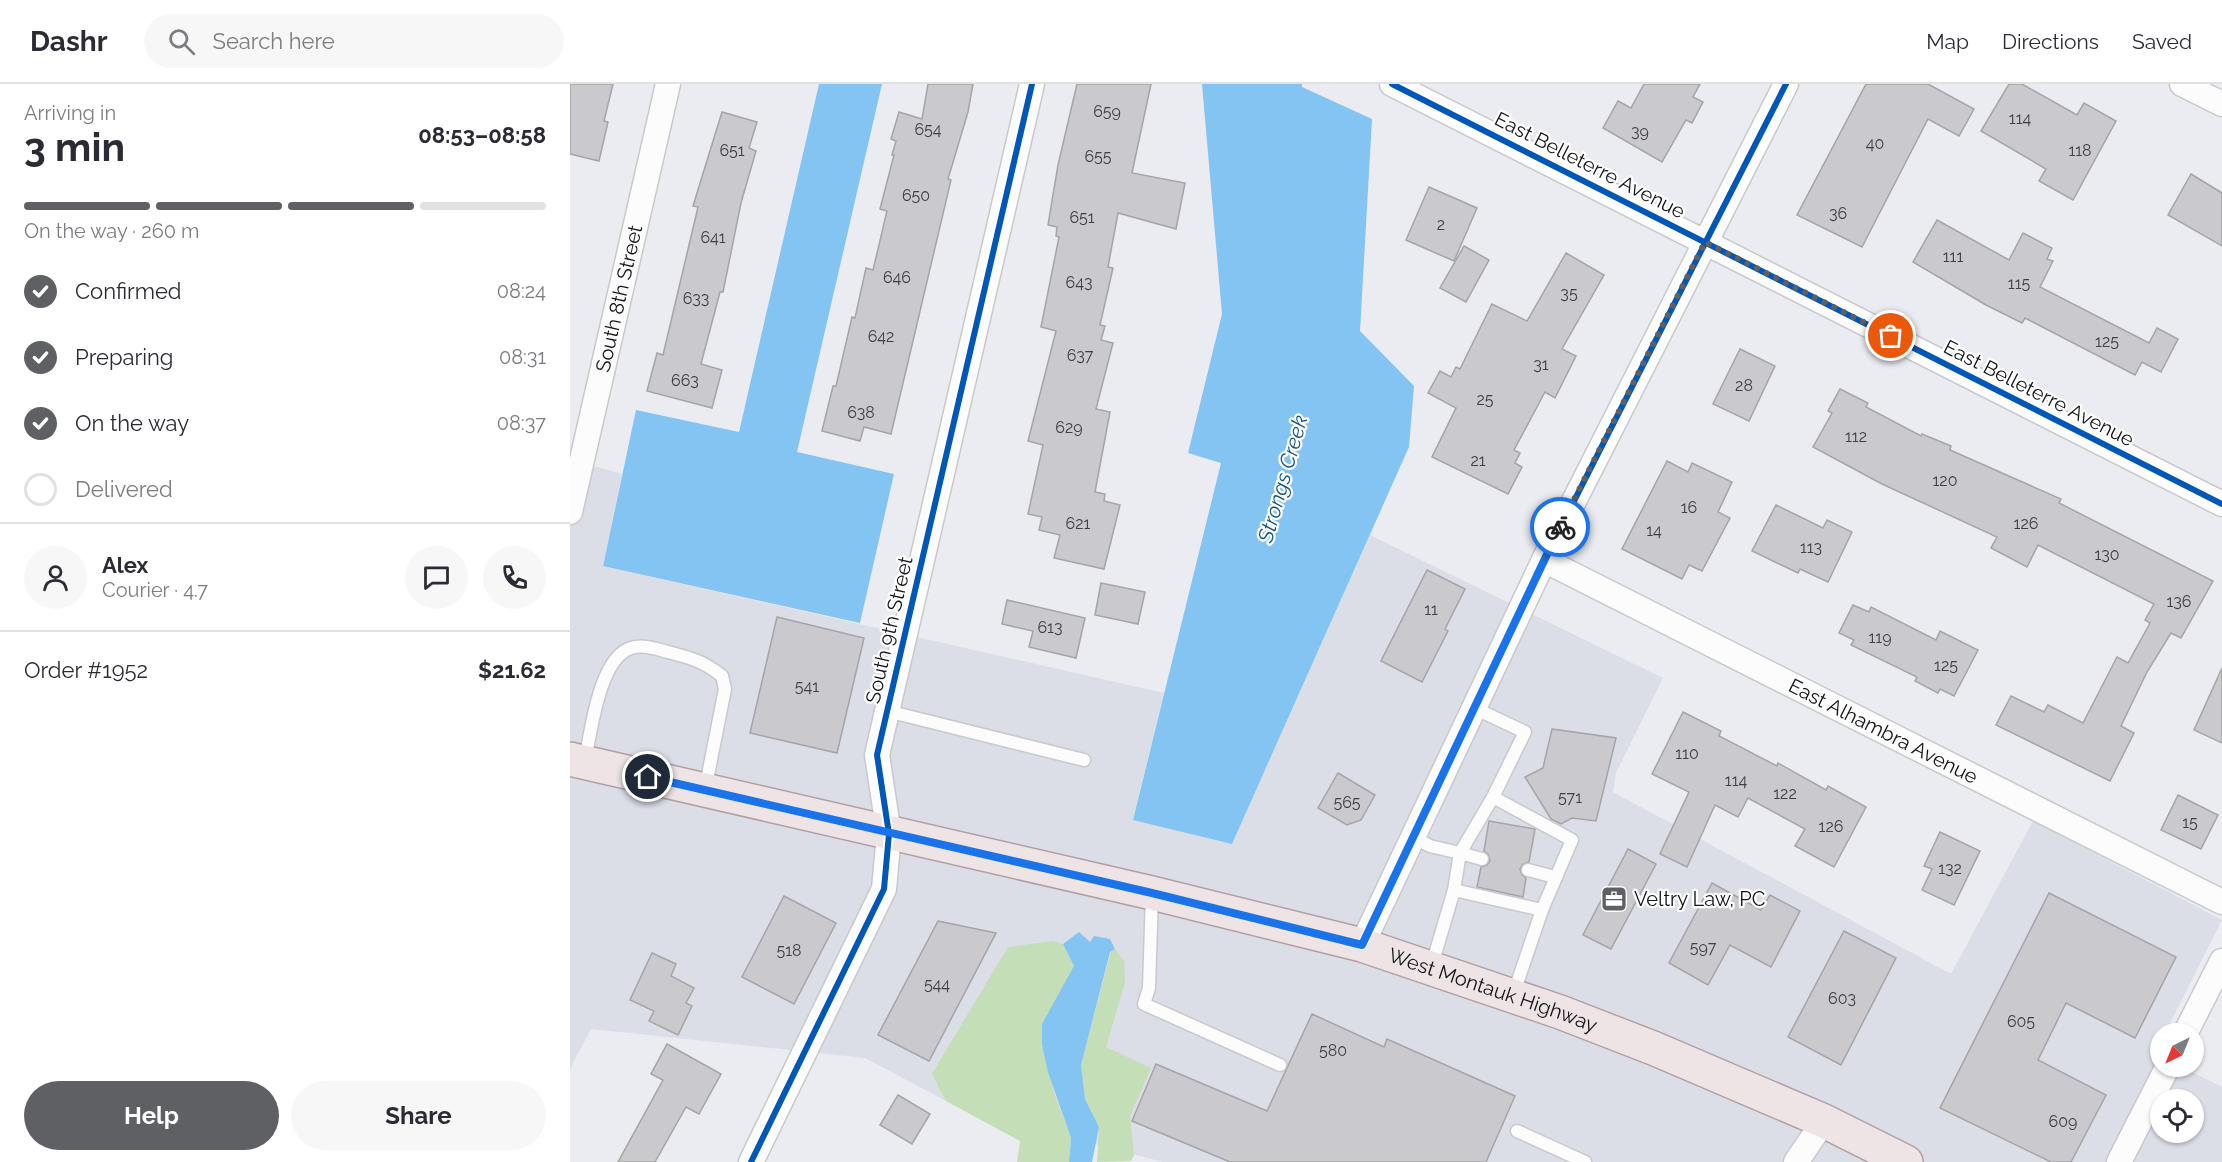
<!DOCTYPE html>
<html lang="en">
<head>
<meta charset="utf-8">
<style>
  :root { --surface:#fff; --page:#f7f7f7; --text:#2b2b33; --muted:#7c7c81; --line:#e1e1e2; --accent:#5f6063 }
  body { margin:0; font-family:Raleway,sans-serif; background:var(--page); color:var(--text); height:100vh; display:flex; flex-direction:column; font-size:22px; white-space:nowrap }
  * { box-sizing:border-box; margin:0 }
  p { font-size:20px; color:var(--muted) }
  .icon { flex:none; width:33px; height:33px; fill:none; stroke:currentColor; stroke-width:2; stroke-linecap:round; stroke-linejoin:round }
  .map { position:relative; flex:1; overflow:hidden }
  .panel { display:flex; flex-direction:column; background:var(--surface); width:570px }
  .panel>* { flex:none }
  .needle { width:39px; rotate:223deg }
  .controls { position:absolute; left:1580px; top:939px; display:grid; gap:12px }
  .controls a { display:grid; place-items:center; width:54px; height:54px; border-radius:50%; background:var(--surface); box-shadow:0 2px 4px #0004; font-size:30px }
  .pin { position:absolute; display:grid; place-items:center; width:51px; height:51px; color:#fff; margin:-26px; border:3px solid #fff; border-radius:50%; box-shadow:0 2px 6px #0007 }
  .courier { position:absolute; display:grid; place-items:center; width:60px; height:60px; margin:-30px; border:4px solid #1a73e8; border-radius:50%; background:#fff; color:#222; box-shadow:0 2px 8px #0007 }
  .summary em { font-style:normal; font-weight:700 }
  .summary div { display:flex; flex-direction:column-reverse }
  .summary { display:flex; align-items:center; justify-content:space-between; height:102px; padding:0 24px }
  h1 { font-size:39px; font-weight:700; line-height:45px }
  .bar { display:grid; grid-template-columns:repeat(4,1fr); gap:9px 6px; align-content:center; height:72px; padding:0 24px }
  .bar i { height:8px; border-radius:4px; background:var(--line) }
  .bar .on { background:var(--accent) }
  .bar p { grid-column:span 4 }
  .line { display:flex; align-items:center; gap:15px; padding:0 24px; border-top:2px solid var(--line) }
  .line div { flex:1 }
  .round { display:grid; place-items:center; flex:none; width:63px; height:63px; border-radius:32px; background:var(--page) }
  ol { padding:0 24px; list-style:none }
  li { display:flex; align-items:center; gap:18px; height:66px }
  li p { margin-inline-start:auto }
  li .icon { padding:6px; border-radius:50%; background:var(--accent); color:#fff; stroke-width:4 }
  li:last-child { color:var(--muted) }
  li i { width:33px; height:33px; border:3px solid var(--line); border-radius:50% }
  .action { display:flex; gap:12px; margin-top:auto; padding:12px 24px }
  .action a { flex:1; height:69px; border-radius:36px; background:var(--accent); color:#fff; font-size:24px; font-weight:700; line-height:69px; text-align:center }
  .action a+a { background:var(--page); color:var(--text) }
  header { display:flex; align-items:center; gap:36px; box-sizing:border-box; height:84px; padding:0 30px; background:var(--surface); border-bottom:2px solid var(--line) }
  header strong { font-size:28px }
  nav { display:flex; gap:33px; margin-inline-start:auto; font-size:21px }
  .search { width:420px; height:54px; background:var(--page); display:flex; align-items:center; gap:15px; box-sizing:border-box; padding:0 21px; border-radius:33px; color:var(--muted); font-size:22px }
  main { display:flex; flex:1; min-height:0 }
  .map>svg:first-child { display:block }
  .built { fill:#dbdde7; fill-rule:evenodd }
  .green { fill:#c4deb8 }
  .water { fill:#84c4f3 }
  .building { fill:#cac9cd; stroke:#a5a4a7; stroke-width:1.5 }
  .lines { fill:none; stroke-linecap:round; stroke-linejoin:round }
  .lane-casing { stroke:#c8c9cc; stroke-width:15 }
  .street-casing { stroke:#c8c9cc; stroke-width:27 }
  .primary-casing { stroke:#b1a0a3; stroke-width:36 }
  .lane { stroke:#fcfcfd; stroke-width:12 }
  .street { stroke:#fcfcfd; stroke-width:24 }
  .primary { stroke:#eee4e5; stroke-width:33 }
  .cycleway-casing { stroke:#fff; stroke-width:10 }
  .cycleway { stroke:#0057b8; stroke-width:6 }
  .done { stroke:#5f6063; stroke-width:6; stroke-dasharray:0 10.8 }
  .route { stroke:#1a73e8; stroke-width:8 }
  .labels { text-anchor:middle; stroke-width:4.5; stroke-linejoin:round; paint-order:stroke }
  .number-label { font-size:16px; fill:#414144 }
  .street-label { font-size:20px; fill:#131417; stroke:#fff }
  .poi-label { font-size:20px; fill:#131417; stroke:#fff; text-anchor:start }
  .water-label { font-size:21px; font-style:italic; fill:#115580; stroke:#fff }
</style>
</head>
<body>
<header>
<strong>Dashr</strong>
<div class="search"><svg class="icon" aria-label="search" viewBox="0 0 24 24"><circle cx="10" cy="10" r="6"/><path d="M15 15l6 6"/></svg>Search here</div>
<nav><a>Map</a><a>Directions</a><a>Saved</a></nav>
</header>
<main>
<section class="panel">
<div class="summary"><div><h1>3 min</h1><p>Arriving in</p></div><em>08:53–08:58</em></div>
<div class="bar"><i class="on"></i><i class="on"></i><i class="on"></i><i></i><p>On the way · 260 m</p></div>
<ol>
<li><svg class="icon" aria-label="check" viewBox="0 0 24 24"><path d="M5 12l5 5 9-10"/></svg>Confirmed<p>08:24</p></li>
<li><svg class="icon" aria-label="check" viewBox="0 0 24 24"><path d="M5 12l5 5 9-10"/></svg>Preparing<p>08:31</p></li>
<li><svg class="icon" aria-label="check" viewBox="0 0 24 24"><path d="M5 12l5 5 9-10"/></svg>On the way<p>08:37</p></li>
<li><i></i>Delivered</li>
</ol>
<div class="line" style="height:108px"><a class="round"><svg class="icon" aria-label="person" viewBox="0 0 24 24"><circle cx="12" cy="8" r="4"/><path d="M4 21q1-7 8-7t8 7"/></svg></a><div><b>Alex</b><p>Courier · 4.7</p></div><a class="round"><svg class="icon" aria-label="chat" viewBox="0 0 24 24"><path d="M4 5h16v11H9l-5 4z"/></svg></a><a class="round"><svg class="icon" aria-label="phone" viewBox="0 0 24 24"><path d="M5 4h4l2 5-3 2q2 4 5 5l2-3 5 2v4C11 20 4 13 5 4z"/></svg></a></div>
<div class="line" style="height:78px"><div>Order #1952</div><b>$21.62</b></div>
<div class="action"><a>Help</a><a>Share</a></div>
</section>
<div class="map">
<svg width="1652" height="1078" viewBox="0 0 1652 1078">
  <rect width="100%" height="100%" fill="#ebecf1"/>
  <!-- built -->
  <path class="built" d="M0 375 52 390 33 482 594 609 563 735 662 760 800 451 1093 594 1046 689 1043 708 1381 890 1463 737 1652 836 1595 949 1590 950V960L1585 969 1590 972V982L1612 983 1652 1003V1078H593L501 1054 362 990 376 1017 295 974 21 945 0 985ZM1590 1016H1623V1048H1590Z"/>
  <!-- green -->
  <g class="green">
    <path d="M482 857 493 860 504 882 472 961 485 1012 501 1054 499 1078H447L450 1057 376 1017 362 990 438 863Z"/>
    <path d="M545 865 554 877 555 898 536 963 581 984 560 1032 564 1071 561 1077 527 1078 529 1043 515 1015 511 981 541 868Z"/>
  </g>
  <!-- water -->
  <g class="water">
    <path d="M249 0H312L227 368 324 390 290 539 33 482 66 326 169 348Z"/>
    <path d="M632 0H732V3L802 35 790 247 844 302 839 363 662 760 563 736 651 379 618 369 652 230Z"/>
    <path d="M509 848 520 858 524 852 540 855 545 865 540 868 511 981 515 1015 529 1043 522 1078H499L501 1054 478 988 472 961V940L504 882 493 860Z"/>
  </g>
  <!-- building -->
  <g class="building">
    <path d="M0 0H43L34 37 38 38 29 77 0 70Z"/>
    <path d="M358 0H403L398 28 378 95 381 96 321 350 294 343 290 357 252 347 263 302H266L282 233 285 234 296 184 303 186 317 127 310 125 324 71H322L326 57 321 55 329 28 352 35Z"/>
    <path d="M507 0H581L562 89 615 99 606 145 548 129 538 183 543 184 530 241 535 242 531 256 543 259 526 325 540 328 525 408 535 410 534 417 550 421 534 485 484 474 490 451 469 446 472 433 458 430 473 361 458 357 486 247 471 243 489 153 486 152 487 143 478 141 488 81Z"/>
    <path d="M1074 0H1130L1123 13 1133 18 1122 39 1116 36 1092 78 1033 44 1048 17 1061 24Z"/>
    <path d="M1296 0H1358L1404 25 1389 52 1358 35 1292 163 1227 131Z"/>
    <path d="M1439 0H1452L1507 31 1514 19 1546 37 1503 116 1469 97 1476 85 1411 47Z"/>
    <path d="M152 28 187 38 179 64 186 67 171 119 153 208H150L131 280 152 286 142 324 77 307 87 269 93 271 128 123 123 122Z"/>
    <path d="M1621 90 1652 109V162L1598 131Z"/>
    <path d="M859 103 907 124 884 177 836 156Z"/>
    <path d="M1367 136 1439 176 1453 149 1482 164 1477 175 1483 177 1470 203 1579 259 1587 244 1608 255 1591 288 1572 278 1565 291 1455 234 1452 239 1416 221 1343 178Z"/>
    <path d="M894 162 919 176 896 218 870 204Z"/>
    <path d="M996 169 1034 191 992 265 1006 272 985 314 975 308 944 366 950 369 945 379 952 383 938 410 862 373 886 324 858 309 870 287 881 293 886 283 890 285 922 220 957 237Z"/>
    <path d="M1170 265 1205 282 1179 337 1143 320Z"/>
    <path d="M1270 305 1298 319 1296 323 1351 352 1352 350 1381 362 1380 366 1491 415 1489 419 1643 497 1611 554 1601 549 1577 588 1551 642 1564 649 1540 697 1426 641 1441 612 1474 628 1478 621 1513 639 1547 573 1558 579 1580 539 1575 536 1584 520 1468 461 1457 483 1421 464 1427 453 1312 400 1243 363 1262 329 1258 327Z"/>
    <path d="M1097 377 1118 388 1122 379 1162 398 1148 428 1160 434 1132 487 1119 481 1112 495 1052 465Z"/>
    <path d="M1206 421 1253 444 1257 436 1282 448 1258 498 1230 485 1228 489 1182 467Z"/>
    <path d="M857 486 895 505 875 545 878 547 852 598 811 577Z"/>
    <path d="M531 499 575 508 568 540 525 531Z"/>
    <path d="M437 516 515 534 506 574 459 563 463 547 432 540Z"/>
    <path d="M1283 521 1299 528 1301 523 1366 556 1370 547 1408 566 1384 612 1370 605 1368 609 1345 597 1347 593 1281 561 1284 556 1269 549Z"/>
    <path d="M207 533 294 554 267 669 180 649Z"/>
    <path d="M1652 584V659L1624 646Z"/>
    <path d="M1113 628 1151 647 1149 652 1207 682 1208 679 1256 706 1258 702 1296 723 1264 783 1225 762 1235 745 1178 714 1168 733 1145 721 1117 783 1090 770 1119 708 1082 690Z"/>
    <path d="M982 645 1046 654 1026 737 1002 734 991 740 981 735 955 693 973 684Z"/>
    <path d="M768 689 805 711 791 736 777 741 748 724Z"/>
    <path d="M1608 711 1648 731 1631 765 1591 746Z"/>
    <path d="M919 737 965 745 959 778 953 780 950 785 952 791 956 794 953 813 907 803 911 783 917 781 920 777 918 770 914 767Z"/>
    <path d="M1370 748 1410 767 1384 821 1352 806 1362 785 1354 782Z"/>
    <path d="M1058 765 1086 780 1041 865 1013 851Z"/>
    <path d="M1142 799 1191 826 1200 811 1230 827 1201 883 1160 861 1138 901 1099 879Z"/>
    <path d="M1479 809 1606 873 1565 954 1496 919 1468 976 1536 1011 1501 1078H1481L1370 1024Z"/>
    <path d="M214 812 266 839 224 920 172 893Z"/>
    <path d="M368 837 426 849 359 977 308 951Z"/>
    <path d="M1274 847 1326 874 1271 981 1218 953Z"/>
    <path d="M82 869 106 880 101 892 124 904 116 919 122 922 108 951 79 937 84 927 60 916Z"/>
    <path d="M742 930 814 963 817 955 945 1012 916 1078H660L562 1037 586 980 697 1027Z"/>
    <path d="M97 960 151 990 129 1030 116 1023 85 1078H48L93 996 81 990Z"/>
    <path d="M328 1011 360 1030 342 1060 310 1041Z"/>
  </g>
  <g class="lines">
    <defs>
      <g id="lane">
        <path d="M904 624 955 648 923 713"/>
        <path d="M317 627 514 676"/>
        <path d="M15 676C21 648 29 574 61 564 73 560 86 565 98 568 121 574 133 577 152 592L155 605 135 706"/>
        <path d="M843 753 860 762 890 769 923 713 1002 756 972 826"/>
        <path d="M958 786 985 793"/>
        <path d="M884 806 890 769 912 775"/>
        <path d="M582 810 579 904 574 920 710 981"/>
        <path d="M861 884 884 806 972 826 943 911"/>
        <path d="M947 1047 1015 1078"/>
      </g>
      <g id="street">
        <path d="M822 0 1652 420"/>
        <path d="M1612 0 1652 20"/>
        <path id="s1" d="M0 428 98 0"/>
        <path id="s2" d="M974 476 1652 818"/>
        <path d="M792 861 974 476 1216 0"/>
        <path d="M1615 950 1652 877"/>
        <path d="M181 1078 314 805 319 750 307 671 462 0"/>
        <path d="M1226 1078 1254 1037"/>
        <path d="M1549 1078 1598 982"/>
      </g>
      <g id="primary">
        <path id="s3" d="M0 675 582 809 792 861 990 928 1083 964 1254 1037 1336 1078"/>
      </g>
    </defs>
    <!-- lane casing -->
    <use href="#lane" class="lane-casing"/>
    <!-- street casing -->
    <use href="#street" class="street-casing"/>
    <!-- primary casing -->
    <use href="#primary" class="primary-casing"/>
    <!-- lane -->
    <use href="#lane" class="lane"/>
    <!-- street -->
    <use href="#street" class="street"/>
    <!-- primary -->
    <use href="#primary" class="primary"/>
    <defs>
      <g id="cycleway">
        <path d="M822 0 1652 420"/>
        <path d="M792 861 974 476 1216 0"/>
        <path d="M181 1078 314 805 319 750 307 671 462 0"/>
      </g>
    </defs>
    <!-- cycleway casing -->
    <use href="#cycleway" class="cycleway-casing"/>
    <!-- cycleway -->
    <use href="#cycleway" class="cycleway"/>
  </g>
  <g class="lines">
    <!-- done -->
    <path class="done" d="M990 443 1135 158 1321 252"/>
    <!-- route -->
    <path class="route" d="M78 693 582 809 792 861 990 443"/>
  </g>
  <!-- icons -->
  <defs>
    <symbol id="office-square" viewBox="-11 -11 22 22"><rect x="-9" y="-9" width="18" height="18" rx="4" fill="#5f6063" stroke="#fff"/><path d="M-6-3h4V-5.5h4V-3h4V5H-6ZM-1-4.5V-3h2v-1.5ZM-6 0V1H6V0Z" fill="#fff"/></symbol>
  </defs>
  <g fill-rule="evenodd">
    <use href="#office-square" x="1029" y="800" width="30" height="30"/>
  </g>
  <g class="labels">
    <!-- number labels -->
    <g class="number-label">
      <text x="537" y="33">659</text>
      <text x="1450" y="40">114</text>
      <text x="358" y="51">654</text>
      <text x="1070" y="53">39</text>
      <text x="1305" y="65">40</text>
      <text x="162" y="72">651</text>
      <text x="1510" y="72">118</text>
      <text x="528" y="78">655</text>
      <text x="346" y="117">650</text>
      <text x="1268" y="135">36</text>
      <text x="512" y="139">651</text>
      <text x="871" y="146">2</text>
      <text x="143" y="159">641</text>
      <text x="1383" y="178">111</text>
      <text x="327" y="199">646</text>
      <text x="509" y="204">643</text>
      <text x="1449" y="205">115</text>
      <text x="999" y="215">35</text>
      <text x="126" y="220">633</text>
      <text x="311" y="258">642</text>
      <text x="1537" y="263">125</text>
      <text x="510" y="277">637</text>
      <text x="971" y="286">31</text>
      <text x="115" y="302">663</text>
      <text x="1174" y="307">28</text>
      <text x="915" y="321">25</text>
      <text x="291" y="334">638</text>
      <text x="499" y="349">629</text>
      <text x="1286" y="358">112</text>
      <text x="908" y="382">21</text>
      <text x="1375" y="402">120</text>
      <text x="1119" y="429">16</text>
      <text x="508" y="445">621</text>
      <text x="1456" y="445">126</text>
      <text x="1084" y="452">14</text>
      <text x="1241" y="469">113</text>
      <text x="1537" y="476">130</text>
      <text x="1609" y="523">136</text>
      <text x="861" y="531">11</text>
      <text x="480" y="549">613</text>
      <text x="1310" y="559">119</text>
      <text x="1376" y="587">125</text>
      <text x="237" y="608">541</text>
      <text x="1117" y="675">110</text>
      <text x="1166" y="702">114</text>
      <text x="1215" y="715">122</text>
      <text x="1000" y="719">571</text>
      <text x="777" y="724">565</text>
      <text x="1620" y="744">15</text>
      <text x="1261" y="748">126</text>
      <text x="1380" y="790">132</text>
      <text x="1133" y="869">597</text>
      <text x="219" y="872">518</text>
      <text x="367" y="906">544</text>
      <text x="1272" y="920">603</text>
      <text x="1451" y="943">605</text>
      <text x="763" y="972">580</text>
      <text x="1493" y="1043">609</text>
    </g>
    <!-- street labels -->
    <g class="street-label">
      <text transform="translate(1020 81) rotate(27)" y="7">East Belleterre Avenue</text>
      <text dy="7" stroke="none"><textPath href="#s1" startOffset="219">South 8th Street</textPath></text>
      <text transform="translate(1469 309) rotate(27)" y="7">East Belleterre Avenue</text>
      <text transform="translate(319 546) rotate(-77)" y="7">South 9th Street</text>
      <text dy="7" stroke="none"><textPath href="#s2" startOffset="380">East Alhambra Avenue</textPath></text>
      <text dy="7" stroke="none"><textPath href="#s3" startOffset="952">West Montauk Highway</textPath></text>
    </g>
    <!-- poi labels -->
    <g class="poi-label">
      <text x="1064" y="822">Veltry Law, PC</text>
    </g>
    <!-- water labels -->
    <g class="water-label">
      <text transform="translate(713 395) rotate(-74)" y="7">Strongs Creek</text>
    </g>
  </g>
</svg>
<div class="controls">
<a><svg class="needle" viewBox="-14 -14 28 28"><path d="M0-13l5 13h-10z" fill="#e53935"/><path d="M0 13l5-13h-10z" fill="#7c7c81"/></svg></a>
<a><svg class="icon" aria-label="locate" viewBox="0 0 24 24"><circle cx="12" cy="12" r="6"/><path d="M12 2v4M12 18v4M2 12h4M18 12h4"/></svg></a>
</div>
<div class="pin" style="left:1321px;top:252px;background:#ea580c"><svg class="icon" aria-label="bag" viewBox="0 0 24 24"><path d="M5 8h14l-1 12H6zM9 8a3 3 0 0 1 6 0"/></svg></div>
<div class="pin" style="left:78px;top:693px;background:#1f2937"><svg class="icon" aria-label="home" viewBox="0 0 24 24"><path d="M3 11l9-7 9 7M6 9v11h12V9"/></svg></div>
<div class="courier" style="left:990px;top:443px"><svg class="icon" aria-label="bike" viewBox="0 0 24 24"><circle cx="6" cy="16" r="4"/><circle cx="18" cy="16" r="4"/><path d="M6 16l4-8h5l3 8M10 8l3 8H6M13 5h3"/></svg></div>
</div>
</main>
</body>
</html>
